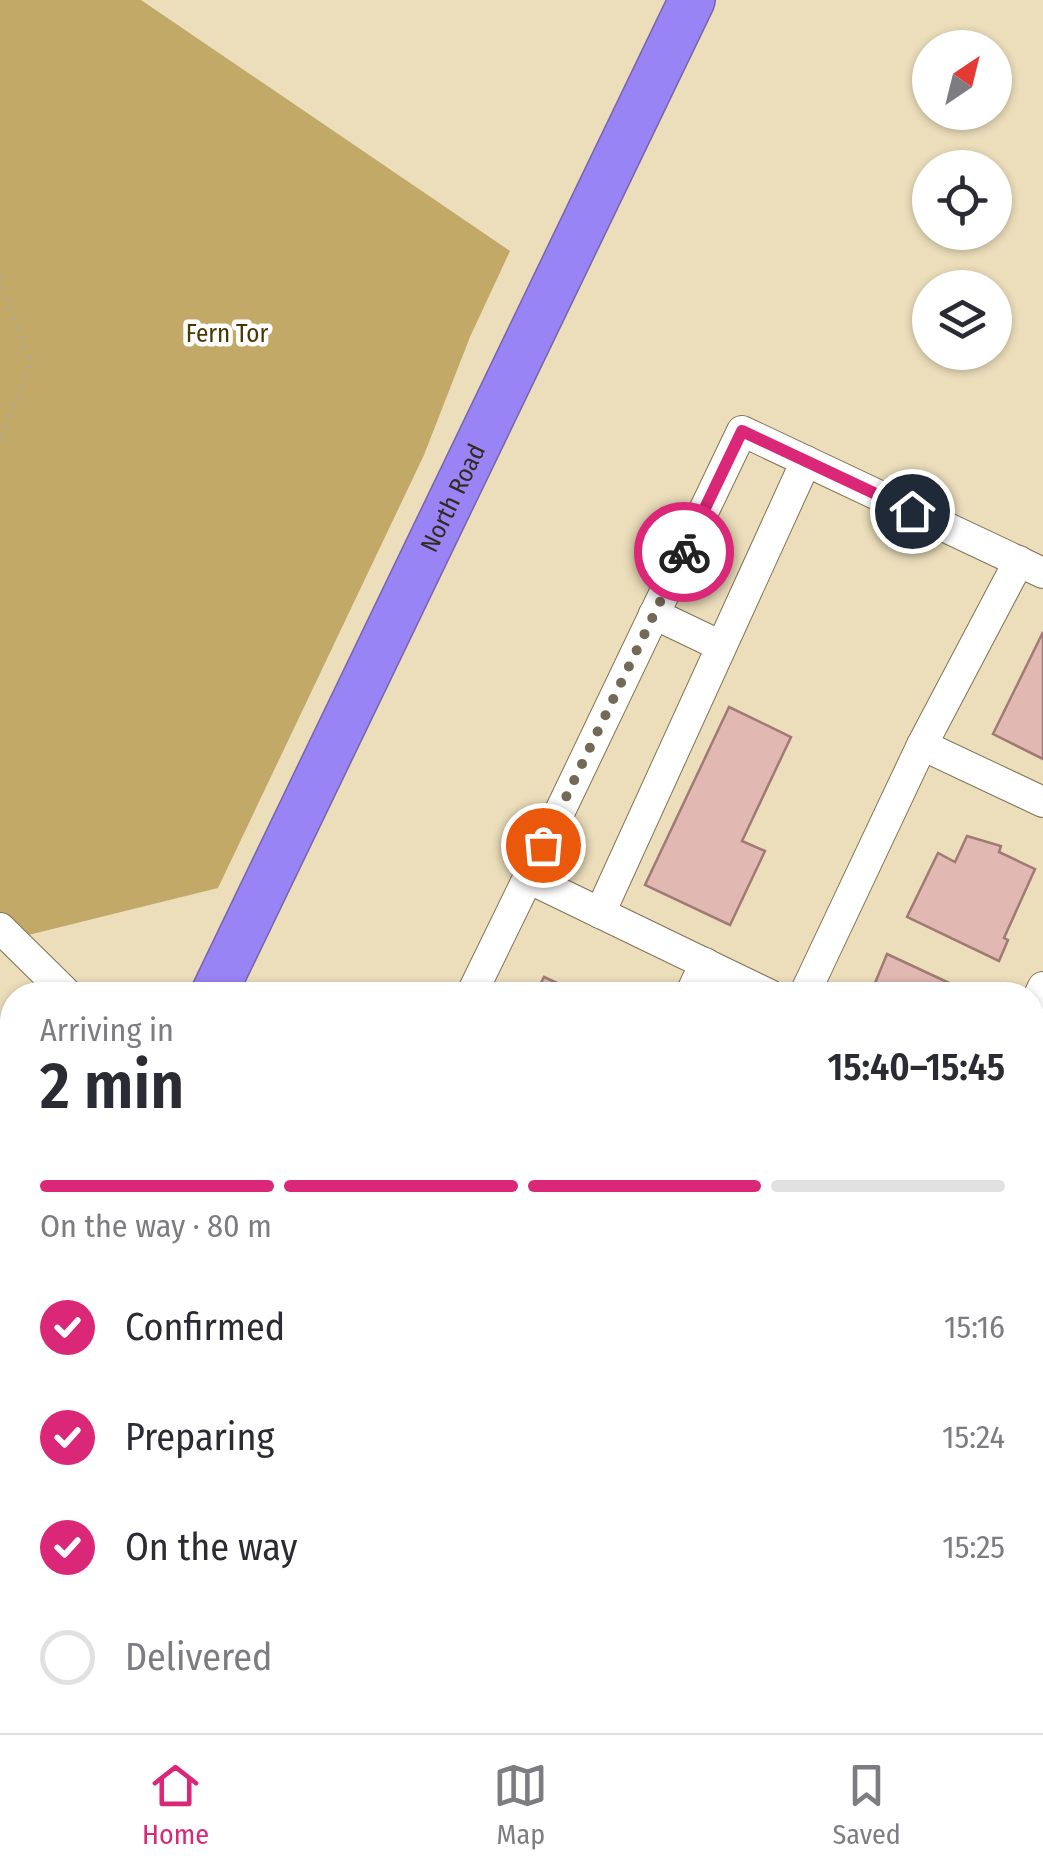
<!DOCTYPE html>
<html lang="en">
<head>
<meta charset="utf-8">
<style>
  :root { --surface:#fff; --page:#f7f7f7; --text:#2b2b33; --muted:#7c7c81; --line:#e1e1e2; --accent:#db2777 }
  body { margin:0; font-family:"Fira Sans Condensed",sans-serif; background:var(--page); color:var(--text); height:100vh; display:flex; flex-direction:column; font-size:38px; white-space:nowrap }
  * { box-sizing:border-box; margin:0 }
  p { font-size:32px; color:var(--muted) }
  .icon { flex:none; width:55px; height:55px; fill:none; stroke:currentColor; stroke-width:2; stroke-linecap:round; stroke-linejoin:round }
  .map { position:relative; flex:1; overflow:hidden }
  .sheet { position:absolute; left:0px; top:982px; width:1045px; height:752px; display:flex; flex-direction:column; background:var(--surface); border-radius:40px 40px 0 0; box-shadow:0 2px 8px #0004 }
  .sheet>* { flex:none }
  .needle { width:65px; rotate:35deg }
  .buttons { position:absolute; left:912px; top:30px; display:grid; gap:20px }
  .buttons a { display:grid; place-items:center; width:100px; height:100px; border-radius:50%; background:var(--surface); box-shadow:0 2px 8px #0004; font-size:50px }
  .pin { position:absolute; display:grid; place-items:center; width:85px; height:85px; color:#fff; margin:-42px; border:5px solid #fff; border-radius:50%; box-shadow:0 2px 10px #0007 }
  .courier { position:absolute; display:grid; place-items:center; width:100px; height:100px; margin:-50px; border:8px solid #db2777; border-radius:50%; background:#fff; color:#222; box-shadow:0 2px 12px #0007 }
  .headline em { font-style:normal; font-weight:600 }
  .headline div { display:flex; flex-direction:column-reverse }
  .headline { display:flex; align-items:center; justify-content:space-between; height:170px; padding:0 40px }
  h1 { font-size:65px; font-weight:600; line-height:75px }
  .bar { display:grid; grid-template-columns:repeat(4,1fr); gap:15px 10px; align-content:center; height:120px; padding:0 40px }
  .bar i { height:12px; border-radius:8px; background:var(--line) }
  .bar .selected { background:var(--accent) }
  .bar p { grid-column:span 4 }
  ol { padding:0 40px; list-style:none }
  li { display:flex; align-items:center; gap:30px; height:110px }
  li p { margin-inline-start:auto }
  li .icon { padding:10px; border-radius:50%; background:var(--accent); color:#fff; stroke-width:4 }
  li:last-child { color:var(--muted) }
  li i { width:55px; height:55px; border:5px solid var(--line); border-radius:50% }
  .tabs { display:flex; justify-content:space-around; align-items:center; height:140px; border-top:2px solid var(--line); background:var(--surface); font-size:28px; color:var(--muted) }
  .tabs a { display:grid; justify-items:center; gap:5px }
  .tabs .selected { color:var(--accent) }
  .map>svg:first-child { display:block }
  .green { fill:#c3a968 }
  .building { fill:#e1b8b2; stroke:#a07b75; stroke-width:2.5 }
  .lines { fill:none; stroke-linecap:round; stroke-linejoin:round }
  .minor-casing { stroke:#817455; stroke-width:32 }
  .highway-casing { stroke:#7565ab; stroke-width:48 }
  .path { stroke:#b4a88c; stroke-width:5; stroke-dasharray:2.5 8; stroke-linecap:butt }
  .minor { stroke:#fff; stroke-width:30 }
  .highway { stroke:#9984f6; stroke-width:45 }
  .done { stroke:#726a56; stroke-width:10; stroke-dasharray:0 18 }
  .route { stroke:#db2777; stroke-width:12 }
  .labels { text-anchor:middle; stroke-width:9; stroke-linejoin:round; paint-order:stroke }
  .park-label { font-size:25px; fill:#493700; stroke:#fff }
  .street-label { font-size:25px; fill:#312c1f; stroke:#fff }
</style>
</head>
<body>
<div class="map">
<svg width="1043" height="1733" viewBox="0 0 1043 1733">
  <rect width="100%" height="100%" fill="#ecdebb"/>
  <!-- green -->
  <path class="green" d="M0 0H141L510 251 470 337 424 455 218 888 0 942Z"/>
  <!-- building -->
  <g class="building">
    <path d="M1043 632V759L993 734Z"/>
    <path d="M729 707 791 737 742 841 765 851 730 925 645 885Z"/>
    <path d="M967 836 1001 846 999 852 1035 869 1004 938 1008 940 999 961 907 917 938 853 955 862Z"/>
    <path d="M887 954 975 995H870Z"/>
    <path d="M544 977 583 995H535Z"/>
  </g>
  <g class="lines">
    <defs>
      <g id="minor">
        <path d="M654 614 721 646"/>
        <path d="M922 745 1043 802"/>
        <path d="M528 878 742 431 1043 573"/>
        <path d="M600 913 806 461"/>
        <path d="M0 928 68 995"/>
        <path d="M471 995 528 878 770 995"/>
        <path d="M690 995 705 963"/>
        <path d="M804 995 922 745 1019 561"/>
        <path d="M1032 1010 1043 987"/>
        <path d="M1032 1242 1043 1247"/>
        <path d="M1032 1360 1043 1338"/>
        <path d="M1032 1668 1043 1670"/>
        <path d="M133 1722 152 1733"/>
        <path d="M399 1722 419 1733"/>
        <path d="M95 1730 99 1722"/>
        <path d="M38 1733 44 1722"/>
        <path d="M201 1733 206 1722"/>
        <path d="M283 1733 288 1722"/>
      </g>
      <g id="highway">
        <path id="s1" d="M213 995 692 0"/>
        <path d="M0 1407 12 1393"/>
        <path d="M0 1498 12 1471"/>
      </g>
    </defs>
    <!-- minor casing -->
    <use href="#minor" class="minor-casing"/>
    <!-- highway casing -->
    <use href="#highway" class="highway-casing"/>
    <!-- path -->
    <path class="path" d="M0 277 31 365 0 442"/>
    <!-- minor -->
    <use href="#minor" class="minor"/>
    <!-- highway -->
    <use href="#highway" class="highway"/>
  </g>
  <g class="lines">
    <!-- done -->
    <path class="done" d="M543 845 684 552"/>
    <!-- route -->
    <path class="route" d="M684 552 742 431 912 511"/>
  </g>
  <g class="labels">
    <!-- park labels -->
    <g class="park-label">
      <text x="227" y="342">Fern Tor</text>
    </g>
    <!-- street labels -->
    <g class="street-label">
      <text dy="9" stroke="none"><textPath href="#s1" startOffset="552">North Road</textPath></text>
    </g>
  </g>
</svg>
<div class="buttons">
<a><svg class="needle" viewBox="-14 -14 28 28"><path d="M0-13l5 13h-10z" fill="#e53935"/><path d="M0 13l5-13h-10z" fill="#7c7c81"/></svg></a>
<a><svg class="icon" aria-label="locate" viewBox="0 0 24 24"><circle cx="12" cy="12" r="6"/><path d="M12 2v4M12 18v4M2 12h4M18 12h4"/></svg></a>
<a><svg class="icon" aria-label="layers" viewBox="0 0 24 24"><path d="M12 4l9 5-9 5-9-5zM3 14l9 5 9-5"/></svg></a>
</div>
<div class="pin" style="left:543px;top:845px;background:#ea580c"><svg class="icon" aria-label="bag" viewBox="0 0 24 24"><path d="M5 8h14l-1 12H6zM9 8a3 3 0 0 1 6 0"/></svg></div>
<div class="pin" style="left:912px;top:511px;background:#1f2937"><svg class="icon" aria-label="home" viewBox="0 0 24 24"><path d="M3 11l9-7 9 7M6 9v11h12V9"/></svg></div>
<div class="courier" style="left:684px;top:552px"><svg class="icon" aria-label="bike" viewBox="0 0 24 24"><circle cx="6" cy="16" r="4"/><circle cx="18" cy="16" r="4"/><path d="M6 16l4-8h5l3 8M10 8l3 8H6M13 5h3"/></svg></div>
<section class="sheet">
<div class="headline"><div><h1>2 min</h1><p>Arriving in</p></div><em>15:40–15:45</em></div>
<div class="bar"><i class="selected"></i><i class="selected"></i><i class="selected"></i><i></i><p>On the way · 80 m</p></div>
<ol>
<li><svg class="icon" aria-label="check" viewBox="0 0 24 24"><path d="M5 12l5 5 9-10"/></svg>Confirmed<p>15:16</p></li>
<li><svg class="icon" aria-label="check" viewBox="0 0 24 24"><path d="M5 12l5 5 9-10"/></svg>Preparing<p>15:24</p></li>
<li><svg class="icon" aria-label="check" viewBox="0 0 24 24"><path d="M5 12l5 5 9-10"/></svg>On the way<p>15:25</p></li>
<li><i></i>Delivered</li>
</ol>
</section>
</div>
<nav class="tabs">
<a class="selected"><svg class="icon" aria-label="home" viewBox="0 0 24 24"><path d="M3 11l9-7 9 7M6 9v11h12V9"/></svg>Home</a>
<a><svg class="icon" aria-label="map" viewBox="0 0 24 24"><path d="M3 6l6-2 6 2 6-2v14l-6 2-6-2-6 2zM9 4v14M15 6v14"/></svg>Map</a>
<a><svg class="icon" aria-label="saved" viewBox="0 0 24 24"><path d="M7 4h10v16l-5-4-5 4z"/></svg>Saved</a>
</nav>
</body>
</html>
